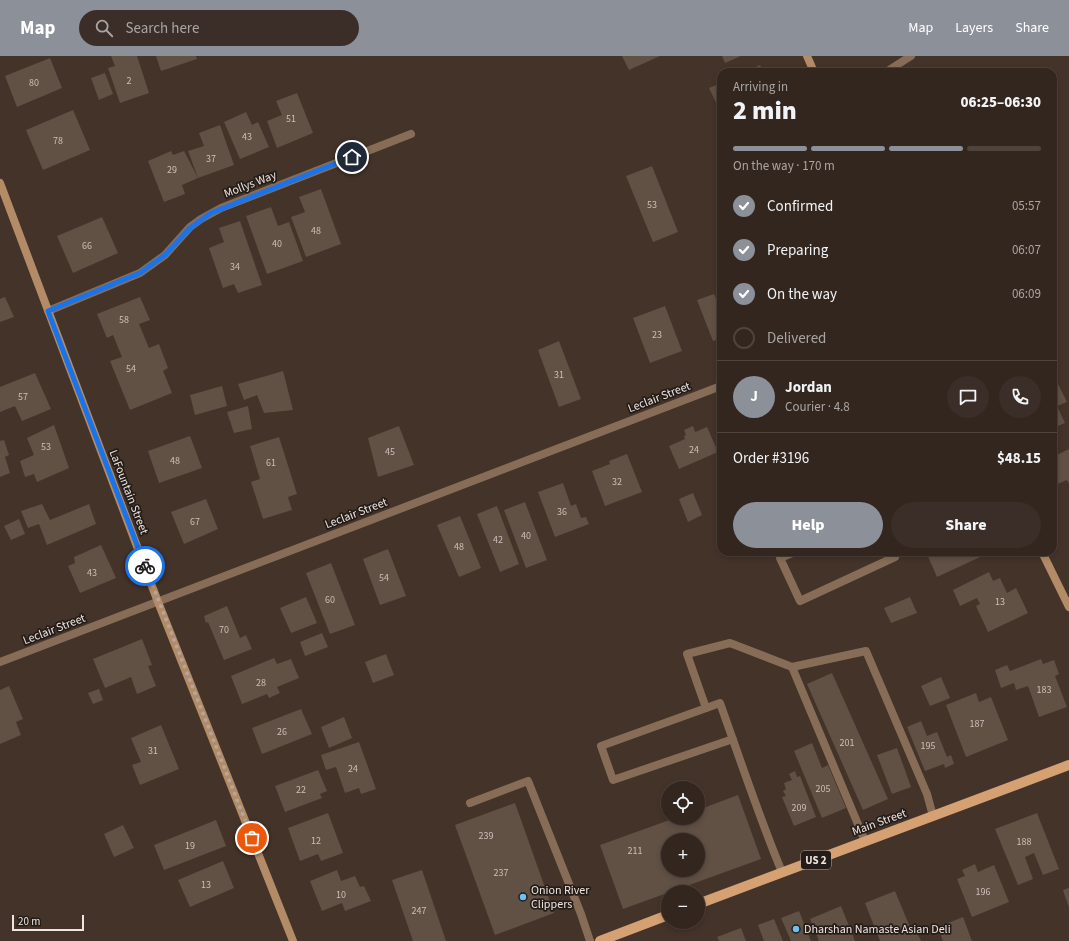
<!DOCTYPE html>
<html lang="en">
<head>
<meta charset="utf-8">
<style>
  :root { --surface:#33261f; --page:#3b2e28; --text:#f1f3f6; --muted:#a9a5a4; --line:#4e433d; --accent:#8c9099 }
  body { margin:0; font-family:"Source Sans 3",sans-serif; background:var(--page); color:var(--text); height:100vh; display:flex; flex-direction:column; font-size:15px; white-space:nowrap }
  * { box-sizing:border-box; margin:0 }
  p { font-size:13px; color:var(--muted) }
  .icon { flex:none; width:22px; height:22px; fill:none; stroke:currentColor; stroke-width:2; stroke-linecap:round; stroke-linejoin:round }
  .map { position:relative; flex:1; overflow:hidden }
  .sheet { position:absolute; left:717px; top:12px; width:340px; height:488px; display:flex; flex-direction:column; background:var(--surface); border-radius:12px; box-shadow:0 2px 6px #0003,0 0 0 1px var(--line) }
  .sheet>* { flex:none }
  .tools { position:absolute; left:661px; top:725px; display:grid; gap:8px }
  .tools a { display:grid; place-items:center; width:44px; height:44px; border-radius:50%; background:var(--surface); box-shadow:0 2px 6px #0003,0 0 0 1px var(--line); font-size:20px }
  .scale { position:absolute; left:12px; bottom:10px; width:72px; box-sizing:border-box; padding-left:4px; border:2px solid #efe4de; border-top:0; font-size:11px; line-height:14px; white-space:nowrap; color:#efe4de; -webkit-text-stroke:3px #241c18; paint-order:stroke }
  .pin { position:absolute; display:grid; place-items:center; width:34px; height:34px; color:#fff; margin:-17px; border:2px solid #fff; border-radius:50%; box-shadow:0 1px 4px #0007 }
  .courier { position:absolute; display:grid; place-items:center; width:40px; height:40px; margin:-20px; border:3px solid #1a73e8; border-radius:50%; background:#fff; color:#222; box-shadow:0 1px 5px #0007 }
  .head em { font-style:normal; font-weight:800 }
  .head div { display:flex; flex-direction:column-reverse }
  .head { display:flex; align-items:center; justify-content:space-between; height:68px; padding:0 16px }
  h1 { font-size:26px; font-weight:800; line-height:30px }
  .bar { display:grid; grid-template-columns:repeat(4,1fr); gap:6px 4px; align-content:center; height:48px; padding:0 16px }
  .bar i { height:5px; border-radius:3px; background:var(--line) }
  .bar .active { background:var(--accent) }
  .bar p { grid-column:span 4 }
  .line { display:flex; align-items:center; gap:10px; padding:0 16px; border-top:1px solid var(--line) }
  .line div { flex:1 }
  .round { display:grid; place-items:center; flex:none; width:42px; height:42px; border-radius:21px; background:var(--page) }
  ol { padding:0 16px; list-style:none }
  li { display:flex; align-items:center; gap:12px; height:44px }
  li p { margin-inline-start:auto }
  li .icon { padding:4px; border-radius:50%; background:var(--accent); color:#fff; stroke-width:4 }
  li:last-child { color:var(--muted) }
  li i { width:22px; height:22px; border:2px solid var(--line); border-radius:50% }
  .action { display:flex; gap:8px; margin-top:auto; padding:8px 16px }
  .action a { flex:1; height:46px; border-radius:24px; background:var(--accent); color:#fff; font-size:16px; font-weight:800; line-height:46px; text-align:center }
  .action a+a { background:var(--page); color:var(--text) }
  header { display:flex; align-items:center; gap:24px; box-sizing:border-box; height:56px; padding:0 20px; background:var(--accent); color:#fff }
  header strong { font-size:19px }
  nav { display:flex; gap:22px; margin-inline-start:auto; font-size:14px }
  .search { width:280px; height:36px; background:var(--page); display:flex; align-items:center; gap:10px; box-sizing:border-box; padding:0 14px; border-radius:22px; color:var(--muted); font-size:15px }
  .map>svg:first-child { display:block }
  .building { fill:#615044; fill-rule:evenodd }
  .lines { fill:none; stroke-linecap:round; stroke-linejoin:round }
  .lane { stroke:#876d57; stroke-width:8 }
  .street { stroke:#876d57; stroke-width:8 }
  .secondary { stroke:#b38b67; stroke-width:8 }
  .primary { stroke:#d5a173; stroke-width:10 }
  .done { stroke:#b3a69f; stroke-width:4; stroke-dasharray:0 7.2 }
  .route { stroke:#1a73e8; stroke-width:5 }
  .poi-dot { fill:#6ec2f3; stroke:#241c18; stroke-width:1.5 }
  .labels { text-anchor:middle; stroke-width:3.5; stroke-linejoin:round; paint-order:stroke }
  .number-label { font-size:10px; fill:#ccbfb8 }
  .shield { fill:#241c18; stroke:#b2a8a3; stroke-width:1 }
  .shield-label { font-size:11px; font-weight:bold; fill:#efe4de }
  .street-label { font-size:12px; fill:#efe4de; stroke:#241c18 }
  .poi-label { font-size:12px; fill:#efe4de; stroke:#241c18; text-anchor:start }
</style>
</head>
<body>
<header>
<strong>Map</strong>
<div class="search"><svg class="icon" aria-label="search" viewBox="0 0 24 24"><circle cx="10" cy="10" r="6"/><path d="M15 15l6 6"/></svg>Search here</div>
<nav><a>Map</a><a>Layers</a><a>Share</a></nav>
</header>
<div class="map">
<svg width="1069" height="885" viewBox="0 0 1069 885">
  <rect width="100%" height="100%" fill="#443329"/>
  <!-- building -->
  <g class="building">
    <path d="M111 0H137L149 37 120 47 108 12 115 10Z"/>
    <path d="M156 0H196L197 3 161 15Z"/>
    <path d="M622 0H660L629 14Z"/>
    <path d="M722 0H741L725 7Z"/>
    <path d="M50 2 62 32 17 51 5 20Z"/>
    <path d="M760 9 764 16H744Z"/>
    <path d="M105 17 113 38 99 44 91 22Z"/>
    <path d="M721 27V57L709 32Z"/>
    <path d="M297 37 313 77 277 92 267 65 282 59 276 45Z"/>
    <path d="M73 54 90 94 43 114 26 74Z"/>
    <path d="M246 56 252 69 258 66 269 91 240 103 224 66Z"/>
    <path d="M220 69 234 109 198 122 188 95 204 90 199 77Z"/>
    <path d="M171 95 173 99 184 95 198 122 182 129 185 138 164 146 148 105Z"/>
    <path d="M652 110 678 176 653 186 626 120Z"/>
    <path d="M321 133 341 188 306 201 291 161 305 156 299 141Z"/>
    <path d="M271 151 278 170 289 166 303 205 267 218 246 160Z"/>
    <path d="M102 161 118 197 73 217 57 180Z"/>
    <path d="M240 165 262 229 238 237 234 228 223 232 209 192 224 186 219 172Z"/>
    <path d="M714 238 718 247 721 246V282L713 285 697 244Z"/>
    <path d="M5 241 14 261 0 266V243Z"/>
    <path d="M140 241 150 264 139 268 149 292 159 288 168 312 163 315 172 337 130 354 110 305 122 301 113 279 107 282 97 258Z"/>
    <path d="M665 250 682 295 650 307 633 262Z"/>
    <path d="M559 285 581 343 559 351 538 294Z"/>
    <path d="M283 315 293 354 264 357 257 339 244 344 238 328Z"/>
    <path d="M35 317 51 353 22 365 15 350 0 356V331Z"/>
    <path d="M1053 318 1067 346 1057 350 1065 367 1053 372Z"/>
    <path d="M222 330 227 350 195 359 190 339Z"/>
    <path d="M248 350 252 373 234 377 227 356Z"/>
    <path d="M54 369 69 412 37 426 34 418 25 421 20 405 34 399 27 382Z"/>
    <path d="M399 370 414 409 378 421 368 382Z"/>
    <path d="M693 370 695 376 707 371 718 396 679 413 669 390 685 383 684 380 686 379 684 374Z"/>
    <path d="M190 380 202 412 159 427 148 395Z"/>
    <path d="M279 381 297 438 288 441 292 454 263 463 251 426 260 423 250 390Z"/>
    <path d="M4 384 9 399 5 401 10 417 0 421V385Z"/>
    <path d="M1069 393V428L1067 424 1053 430V401Z"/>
    <path d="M627 398 642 436 605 450 592 415 610 408 609 405Z"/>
    <path d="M563 427 571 450 576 448 581 462 586 461 589 468 555 481 538 436Z"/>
    <path d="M693 437 702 459 688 466 679 443Z"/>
    <path d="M206 443 218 473 184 488 171 456Z"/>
    <path d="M525 446 547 504 526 512 504 454Z"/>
    <path d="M42 448 50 464 89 448 96 468 47 489 39 468 28 472 21 455Z"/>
    <path d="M497 450 519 508 500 516 477 458Z"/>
    <path d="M460 460 481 512 459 521 437 469Z"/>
    <path d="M19 463 25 478 11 484 4 470Z"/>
    <path d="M101 489 116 522 80 537 68 510 75 507 74 501Z"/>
    <path d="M388 493 406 540 380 549 363 503Z"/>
    <path d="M926 496H991L937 521Z"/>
    <path d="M331 507 355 569 330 578 306 517Z"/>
    <path d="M989 516 993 525 1000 522 1007 537 1016 532 1028 557 988 576 976 550 980 548 977 542 960 550 953 534Z"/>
    <path d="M306 541 317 567 291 577 280 552Z"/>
    <path d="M910 541 917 557 891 567 884 552Z"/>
    <path d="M227 550 240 582 246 579 252 593 224 604 208 566 206 567 204 560Z"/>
    <path d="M322 577 328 591 305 600 300 586Z"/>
    <path d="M142 583 152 609 148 610 156 630 137 638 131 621 105 632 93 603Z"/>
    <path d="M386 598 394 619 373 627 365 606Z"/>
    <path d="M274 602 277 608 291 603 299 622 277 631 280 637 269 642 267 638 242 648 231 620Z"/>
    <path d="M1041 603 1043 608 1054 604 1059 618 1055 620 1067 651 1039 661 1028 630 1016 634 1014 627 1001 632 995 614 1007 609 1010 615Z"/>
    <path d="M832 617 888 743 863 754 807 628Z"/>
    <path d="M941 621 950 642 930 650 921 630Z"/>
    <path d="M9 630 23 663 16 666 21 679 0 688V634Z"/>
    <path d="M99 633 103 644 93 648 88 637Z"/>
    <path d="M976 637 979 646 991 641 1008 684 966 701 946 649Z"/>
    <path d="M301 653 312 678 262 698 252 672Z"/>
    <path d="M344 661 352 682 329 692 321 671Z"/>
    <path d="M921 665 927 680 937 676 947 701 951 699 954 708 945 712 944 708 925 715 907 671Z"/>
    <path d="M161 669 179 713 140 729 132 709 141 706 131 682Z"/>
    <path d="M359 686 376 733 361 738 359 732 345 737 336 711 326 714 321 699Z"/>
    <path d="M812 687 822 712 828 709 846 752 822 762 794 695Z"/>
    <path d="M897 692 911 731 892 738 877 699Z"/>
    <path d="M318 714 327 735 320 738 322 742 285 756 275 730Z"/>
    <path d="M795 715 797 721 800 720 816 761 794 770 782 741 786 740 783 735 786 733 784 727 792 724 789 718Z"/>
    <path d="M738 739 761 803 623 853 600 789 675 762H698V754ZM668 784H698V814H668Z"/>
    <path d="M515 747 554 857 495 879 455 769Z"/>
    <path d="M328 757 343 797 321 805 318 798 300 805 288 772Z"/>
    <path d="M1037 757 1059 813 1043 819 1034 797 1025 801 1033 823 1018 829 995 773Z"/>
    <path d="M216 764 226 790 164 814 154 789Z"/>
    <path d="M123 769 134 792 114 801 104 778Z"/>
    <path d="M223 805 234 832 190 851 178 824Z"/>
    <path d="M975 808 978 816 994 809 1009 846 972 861 957 823 965 820 962 814Z"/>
    <path d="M337 814 341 825 355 820 360 831 364 830 371 845 345 855 342 847 322 855 310 825Z"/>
    <path d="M422 814 446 885H413L392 824Z"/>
    <path d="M1069 832V852L1063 834Z"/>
    <path d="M895 835 912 876 916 874 921 885H880L865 847Z"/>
    <path d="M841 850 855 885H819L810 863Z"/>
    <path d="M799 855 811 885H791L781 862Z"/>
    <path d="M963 861 972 885H943L938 871Z"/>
    <path d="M774 863 783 885H764L758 869Z"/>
    <path d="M741 872 746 885H719L717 881Z"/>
  </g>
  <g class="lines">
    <!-- lane -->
    <g class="lane">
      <path d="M795 496 780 502 800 545 895 501 893 496"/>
      <path d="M792 611 866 595 927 738 933 760"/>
      <path d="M706 652 687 598 730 587 792 611 865 785"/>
      <path d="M733 683 613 724 601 690 720 647C740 703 759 761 782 816"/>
      <path d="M470 747 528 725 581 858 590 885"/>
    </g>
    <!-- street -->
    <g class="street">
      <path d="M886 16 911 0"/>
      <path d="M48 255 140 217 165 199 190 171 201 163 221 152 411 78"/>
      <path d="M0 606 721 330"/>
    </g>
    <!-- secondary -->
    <g class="secondary">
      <path d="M807 0 814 16"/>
      <path d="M0 127 158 546 293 885"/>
      <path d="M1042 496 1069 551"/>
    </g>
    <!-- primary -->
    <g class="primary">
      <path d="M698 848 1069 709"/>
      <path d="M600 885 668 859"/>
    </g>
  </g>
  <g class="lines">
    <!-- done -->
    <path class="done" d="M145 510 252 782"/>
    <!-- route -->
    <path class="route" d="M145 510 48 255 140 217 165 199 190 172 211 157 352 101"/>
  </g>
  <!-- markers -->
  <g class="poi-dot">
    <circle cx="523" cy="841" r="4"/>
    <circle cx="796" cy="873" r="4"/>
  </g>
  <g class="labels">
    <!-- number labels -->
    <g class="number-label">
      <text x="129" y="28">2</text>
      <text x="34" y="30">80</text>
      <text x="291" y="66">51</text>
      <text x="247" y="84">43</text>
      <text x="58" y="88">78</text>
      <text x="211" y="106">37</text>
      <text x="172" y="117">29</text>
      <text x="652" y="152">53</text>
      <text x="316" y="178">48</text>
      <text x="277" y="191">40</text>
      <text x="87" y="193">66</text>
      <text x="235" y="214">34</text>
      <text x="124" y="267">58</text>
      <text x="657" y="282">23</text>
      <text x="131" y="316">54</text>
      <text x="559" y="322">31</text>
      <text x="23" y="344">57</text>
      <text x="46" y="394">53</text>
      <text x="694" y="397">24</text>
      <text x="390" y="399">45</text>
      <text x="175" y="408">48</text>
      <text x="271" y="410">61</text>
      <text x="617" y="429">32</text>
      <text x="562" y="459">36</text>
      <text x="195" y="469">67</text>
      <text x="526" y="483">40</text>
      <text x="498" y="487">42</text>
      <text x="459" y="494">48</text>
      <text x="92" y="520">43</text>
      <text x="384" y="525">54</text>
      <text x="330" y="547">60</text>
      <text x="1000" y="549">13</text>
      <text x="224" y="577">70</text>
      <text x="261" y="630">28</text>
      <text x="1044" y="637">183</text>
      <text x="977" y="671">187</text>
      <text x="282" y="679">26</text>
      <text x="847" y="690">201</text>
      <text x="928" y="693">195</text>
      <text x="153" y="698">31</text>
      <text x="353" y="716">24</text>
      <text x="823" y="736">205</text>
      <text x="301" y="737">22</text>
      <text x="799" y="755">209</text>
      <text x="486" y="783">239</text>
      <text x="316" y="788">12</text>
      <text x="1024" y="789">188</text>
      <text x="190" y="793">19</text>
      <text x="635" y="798">211</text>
      <text x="501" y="820">237</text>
      <text x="206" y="832">13</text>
      <text x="983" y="839">196</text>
      <text x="341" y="842">10</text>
      <text x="419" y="858">247</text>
    </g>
    <!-- shield labels -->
    <rect class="shield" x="801" y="795" width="30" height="18" rx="3"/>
    <g class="shield-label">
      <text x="816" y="808">US 2</text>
    </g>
    <!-- street labels -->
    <g class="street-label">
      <text transform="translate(250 128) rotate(-21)" y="4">Mollys Way</text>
      <text transform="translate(659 341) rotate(-21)" y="4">Leclair Street</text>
      <text transform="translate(129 436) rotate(69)" y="4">LaFountain Street</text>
      <text transform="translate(356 457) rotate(-21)" y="4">Leclair Street</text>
      <text transform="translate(54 573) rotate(-21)" y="4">Leclair Street</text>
      <text transform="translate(879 766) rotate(-20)" y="4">Main Street</text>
    </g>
    <!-- poi labels -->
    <g class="poi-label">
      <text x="531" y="838">Onion River<tspan x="531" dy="14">Clippers</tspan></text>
      <text x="804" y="877">Dharshan Namaste Asian Deli</text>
    </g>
  </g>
</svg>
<div class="tools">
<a><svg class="icon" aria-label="locate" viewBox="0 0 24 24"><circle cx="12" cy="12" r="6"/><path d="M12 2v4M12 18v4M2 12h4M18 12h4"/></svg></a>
<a>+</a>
<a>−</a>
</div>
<div class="scale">20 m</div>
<div class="pin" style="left:252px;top:782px;background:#ea580c"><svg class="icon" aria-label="bag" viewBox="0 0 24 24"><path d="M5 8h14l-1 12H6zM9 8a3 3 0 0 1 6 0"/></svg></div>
<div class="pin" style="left:352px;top:101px;background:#1f2937"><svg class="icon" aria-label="home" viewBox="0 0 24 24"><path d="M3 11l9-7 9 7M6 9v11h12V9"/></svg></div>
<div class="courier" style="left:145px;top:510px"><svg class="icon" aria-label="bike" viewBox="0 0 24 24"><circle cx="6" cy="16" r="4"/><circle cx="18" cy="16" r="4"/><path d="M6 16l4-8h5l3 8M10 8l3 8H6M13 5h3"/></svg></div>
<section class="sheet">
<div class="head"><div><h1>2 min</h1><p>Arriving in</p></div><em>06:25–06:30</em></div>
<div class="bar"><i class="active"></i><i class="active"></i><i class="active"></i><i></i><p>On the way · 170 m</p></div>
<ol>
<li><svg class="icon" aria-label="check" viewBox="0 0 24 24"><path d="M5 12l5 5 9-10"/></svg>Confirmed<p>05:57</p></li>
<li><svg class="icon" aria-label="check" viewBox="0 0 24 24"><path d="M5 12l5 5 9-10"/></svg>Preparing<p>06:07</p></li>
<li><svg class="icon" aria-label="check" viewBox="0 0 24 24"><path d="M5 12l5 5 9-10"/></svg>On the way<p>06:09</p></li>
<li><i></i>Delivered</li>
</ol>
<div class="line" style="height:72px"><b class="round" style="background:var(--accent);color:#fff">J</b><div><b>Jordan</b><p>Courier · 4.8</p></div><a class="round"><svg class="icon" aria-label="chat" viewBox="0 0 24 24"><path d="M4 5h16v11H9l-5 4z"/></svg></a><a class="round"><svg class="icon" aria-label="phone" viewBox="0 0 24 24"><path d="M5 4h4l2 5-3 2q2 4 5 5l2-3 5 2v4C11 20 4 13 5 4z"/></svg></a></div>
<div class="line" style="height:52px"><div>Order #3196</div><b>$48.15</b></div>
<div class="action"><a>Help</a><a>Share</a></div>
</section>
</div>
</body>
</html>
